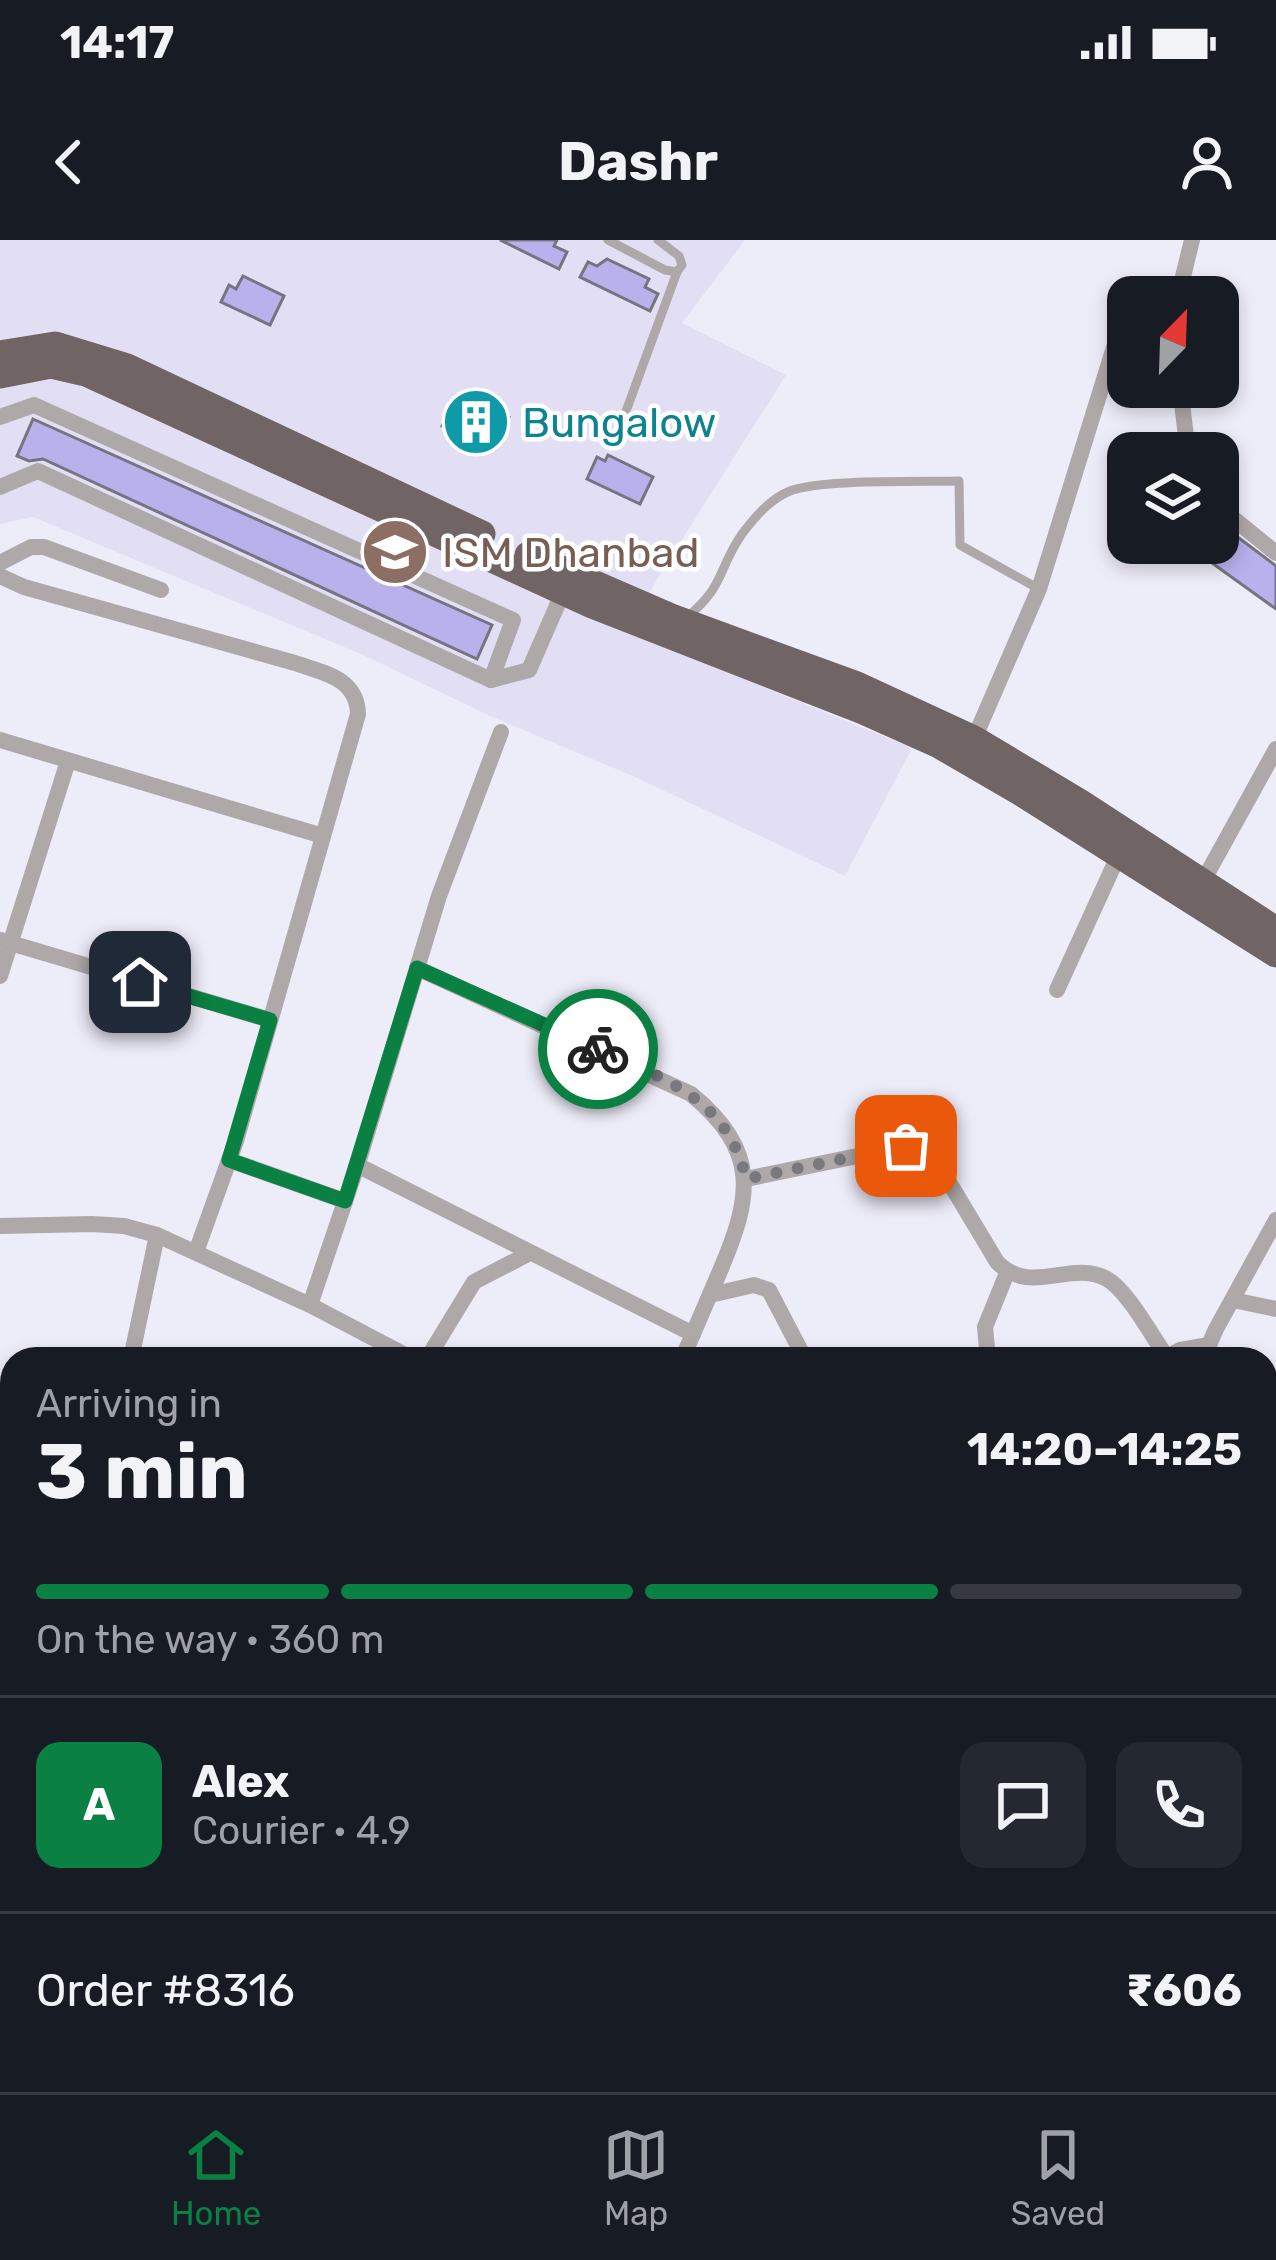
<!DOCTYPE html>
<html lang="en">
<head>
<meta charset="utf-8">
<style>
  :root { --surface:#171b24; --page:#242831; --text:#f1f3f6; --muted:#9ea1a6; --line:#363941; --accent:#0b8043 }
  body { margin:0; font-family:Rubik,sans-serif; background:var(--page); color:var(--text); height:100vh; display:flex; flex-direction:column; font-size:45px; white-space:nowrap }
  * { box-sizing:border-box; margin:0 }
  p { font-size:39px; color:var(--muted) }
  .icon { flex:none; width:66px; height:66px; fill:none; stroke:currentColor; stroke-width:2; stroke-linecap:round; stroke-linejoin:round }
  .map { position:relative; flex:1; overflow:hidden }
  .panel { position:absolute; left:0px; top:1107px; width:1278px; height:747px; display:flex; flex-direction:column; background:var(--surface); border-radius:36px 36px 0 0; box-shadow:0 6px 18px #0003 }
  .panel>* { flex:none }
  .needle { width:78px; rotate:23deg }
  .controls { position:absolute; left:1107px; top:36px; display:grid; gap:24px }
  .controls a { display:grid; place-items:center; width:132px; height:132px; border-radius:24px; background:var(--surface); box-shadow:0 6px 18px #0003; font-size:60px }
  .pin { position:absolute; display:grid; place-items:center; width:102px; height:102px; color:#fff; margin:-51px; border-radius:24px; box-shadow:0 6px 18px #0006 }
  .courier { position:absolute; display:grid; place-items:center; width:120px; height:120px; margin:-60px; border:9px solid #0b8043; border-radius:50%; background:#fff; color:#222; box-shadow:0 3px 15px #0007 }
  .headline em { font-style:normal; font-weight:700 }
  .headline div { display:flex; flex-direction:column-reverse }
  .headline { display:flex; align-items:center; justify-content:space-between; height:204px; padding:0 36px }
  h1 { font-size:78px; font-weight:700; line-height:90px }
  .bar { display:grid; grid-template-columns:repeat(4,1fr); gap:18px 12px; align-content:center; height:144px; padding:0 36px }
  .bar i { height:15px; border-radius:9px; background:var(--line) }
  .bar .on { background:var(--accent) }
  .bar p { grid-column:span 4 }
  .line { display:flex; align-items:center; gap:30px; padding:0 36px; border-top:3px solid var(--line) }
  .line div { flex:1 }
  .round { display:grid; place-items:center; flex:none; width:126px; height:126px; border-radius:24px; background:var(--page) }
  .status { display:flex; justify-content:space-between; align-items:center; height:84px; padding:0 60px; background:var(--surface); direction:ltr }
  .status svg { height:33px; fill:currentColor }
  header { display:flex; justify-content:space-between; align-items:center; height:156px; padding:0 36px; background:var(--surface); font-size:54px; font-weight:700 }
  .tabs { display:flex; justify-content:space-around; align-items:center; height:168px; border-top:3px solid var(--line); background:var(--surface); font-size:33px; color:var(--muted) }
  .tabs a { display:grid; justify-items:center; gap:6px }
  .tabs .on { color:var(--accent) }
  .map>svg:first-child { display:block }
  .built { fill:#e2dff4 }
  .building { fill:#b9b1ec; stroke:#767480; stroke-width:3 }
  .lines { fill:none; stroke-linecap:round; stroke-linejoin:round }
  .service { stroke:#afa8a8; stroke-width:9 }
  .minor { stroke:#afa8a8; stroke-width:16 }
  .trunk { stroke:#706464; stroke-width:27 }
  .done { stroke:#78787f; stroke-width:12; stroke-dasharray:0 21.6 }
  .route { stroke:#0b8043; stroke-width:15 }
  .labels { text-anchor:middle; stroke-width:9; stroke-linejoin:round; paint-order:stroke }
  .culture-label { font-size:42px; fill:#0d838f; stroke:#fff; text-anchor:start }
  .education-label { font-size:42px; fill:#785e54; stroke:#fff; text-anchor:start }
</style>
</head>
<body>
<div class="status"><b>14:17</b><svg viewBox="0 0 49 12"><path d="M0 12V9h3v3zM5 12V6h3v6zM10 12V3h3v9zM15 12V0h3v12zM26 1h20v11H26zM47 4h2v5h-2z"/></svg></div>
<header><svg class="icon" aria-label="back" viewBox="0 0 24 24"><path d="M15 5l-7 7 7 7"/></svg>Dashr<svg class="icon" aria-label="person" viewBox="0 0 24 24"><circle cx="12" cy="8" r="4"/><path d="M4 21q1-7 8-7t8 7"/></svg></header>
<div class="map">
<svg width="1276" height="1852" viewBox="0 0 1276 1852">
  <rect width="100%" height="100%" fill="#edecf9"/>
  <!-- built -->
  <path class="built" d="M0 0H745L682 83 786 135 657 339 629 392 912 508 845 636 635 537 488 475 361 414 33 277 0 284Z"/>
  <!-- building -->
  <g class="building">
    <path d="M500 0H557L554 6 567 12 559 29Z"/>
    <path d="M607 19 649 39 645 47 658 54 650 71 580 37 588 22 597 26Z"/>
    <path d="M243 36 284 56 270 85 221 62 229 45 236 49Z"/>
    <path d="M466 158 509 177 495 209 442 186 450 169 459 173Z"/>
    <path d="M33 179 492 385 477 419 43 219 29 221 17 216Z"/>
    <path d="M608 215 653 237 640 264 587 239 597 217 605 221Z"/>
    <path d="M1219 283 1276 326V369L1198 313 1205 303H1218Z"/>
  </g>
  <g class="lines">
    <!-- service -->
    <g class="service">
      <path d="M608 0 665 30 677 32 682 25 679 16 658 0"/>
      <path d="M614 204 677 32"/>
      <path d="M686 378C726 345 717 330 742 294 755 277 770 259 790 251 819 239 922 242 959 241L960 305 1039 349"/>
      <path d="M393 1842 409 1852"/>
      <path d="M681 1842 693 1852"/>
      <path d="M523 1849 531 1842"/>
    </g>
    <!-- minor -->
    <g class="minor">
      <path d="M1178 57 1192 0"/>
      <path d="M1180 147 1188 213"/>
      <path d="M0 177 34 165 513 380 491 440 38 231 0 247"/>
      <path d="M1218 266 1276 313"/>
      <path d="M0 323 31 307H44L161 350"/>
      <path d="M0 336 24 347 295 423C324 433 357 438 358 474L236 901 196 1012"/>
      <path d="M491 440 529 430 563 352"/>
      <path d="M974 499 1039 349 1128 62"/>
      <path d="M0 500 323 596"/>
      <path d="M1202 643 1276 509"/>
      <path d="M0 700 270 780"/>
      <path d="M417 728 691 854C760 911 752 956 720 1031 707 1061 695 1090 682 1119"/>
      <path d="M0 736 68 521"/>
      <path d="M1057 750 1119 614"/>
      <path d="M229 920 345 961"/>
      <path d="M357 925 693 1094"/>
      <path d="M746 939 906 906 937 922 997 1022C1031 1057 1071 1019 1107 1039 1127 1050 1152 1096 1166 1116"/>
      <path d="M0 986 92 984 124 986 157 995 310 1065 413 1119"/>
      <path d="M710 1055 754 1045 769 1050 805 1119"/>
      <path d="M1233 1060 1276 1069"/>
      <path d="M310 1065 359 920 439 656 501 492"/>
      <path d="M131 1119 157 995"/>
      <path d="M427 1119 474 1042 530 1013"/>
      <path d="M988 1119 985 1087 1007 1033"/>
      <path d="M1163 1119 1180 1110 1209 1105"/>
      <path d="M1210 1119 1209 1105 1216 1089 1276 980"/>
      <path d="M1266 1228 1276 1246"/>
      <path d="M0 1269 12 1274"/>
      <path d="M0 1626 12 1614"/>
      <path d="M24 1852 31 1842"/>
      <path d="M159 1852 179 1849 191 1852"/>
      <path d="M204 1852 211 1842"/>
      <path d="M983 1852 984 1842"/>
    </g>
    <!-- trunk -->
    <g class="trunk">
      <path d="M0 114 55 105 127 127 482 294"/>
      <path d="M0 135 51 125 86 133 592 365 863 471 939 505 1020 552 1276 714"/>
      <path d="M528 315 671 377 857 445 974 499 1081 563 1276 690"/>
    </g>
  </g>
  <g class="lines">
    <!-- done -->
    <path class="done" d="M598 809C665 839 728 859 746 939L906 906"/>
    <!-- route -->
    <path class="route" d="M140 742 270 780 229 920 345 961 417 728 598 809"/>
  </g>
  <!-- icons -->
  <defs>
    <symbol id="building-disc" viewBox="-11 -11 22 22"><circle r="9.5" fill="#0f9aa8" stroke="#fff"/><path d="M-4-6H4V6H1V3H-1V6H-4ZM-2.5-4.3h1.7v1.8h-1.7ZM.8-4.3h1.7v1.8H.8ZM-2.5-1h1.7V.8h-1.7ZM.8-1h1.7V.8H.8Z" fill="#fff"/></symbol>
    <symbol id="university-disc" viewBox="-11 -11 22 22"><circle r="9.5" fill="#8d6e63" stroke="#fff"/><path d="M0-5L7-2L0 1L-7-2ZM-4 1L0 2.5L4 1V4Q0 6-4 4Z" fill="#fff"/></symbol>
  </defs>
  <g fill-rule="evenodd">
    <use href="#building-disc" x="438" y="144" width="76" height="76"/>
    <use href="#university-disc" x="357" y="274" width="76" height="76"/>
  </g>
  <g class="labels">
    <!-- culture labels -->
    <g class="culture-label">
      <text x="522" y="197">Bungalow</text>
    </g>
    <!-- education labels -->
    <g class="education-label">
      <text x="442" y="327">ISM Dhanbad</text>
    </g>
  </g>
</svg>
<div class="controls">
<a><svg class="needle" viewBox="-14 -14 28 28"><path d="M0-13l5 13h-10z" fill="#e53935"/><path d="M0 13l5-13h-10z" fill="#9ea1a6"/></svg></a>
<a><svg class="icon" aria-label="layers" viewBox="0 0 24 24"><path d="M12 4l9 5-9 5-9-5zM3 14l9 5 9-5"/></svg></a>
</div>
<div class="pin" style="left:906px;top:906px;background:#ea580c"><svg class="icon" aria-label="bag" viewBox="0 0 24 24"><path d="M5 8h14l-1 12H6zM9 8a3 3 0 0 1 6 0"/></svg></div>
<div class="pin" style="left:140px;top:742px;background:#1f2937"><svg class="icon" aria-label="home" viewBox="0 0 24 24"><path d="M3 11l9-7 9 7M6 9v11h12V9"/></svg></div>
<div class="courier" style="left:598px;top:809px"><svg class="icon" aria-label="bike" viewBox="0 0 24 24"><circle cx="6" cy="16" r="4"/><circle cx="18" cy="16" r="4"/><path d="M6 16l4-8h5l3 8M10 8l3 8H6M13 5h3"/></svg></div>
<section class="panel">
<div class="headline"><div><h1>3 min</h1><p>Arriving in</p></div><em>14:20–14:25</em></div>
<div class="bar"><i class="on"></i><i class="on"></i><i class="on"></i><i></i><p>On the way · 360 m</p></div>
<div class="line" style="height:216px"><b class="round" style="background:var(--accent);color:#fff">A</b><div><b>Alex</b><p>Courier · 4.9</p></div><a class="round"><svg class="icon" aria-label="chat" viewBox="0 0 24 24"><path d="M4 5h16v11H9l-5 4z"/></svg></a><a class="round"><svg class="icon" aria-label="phone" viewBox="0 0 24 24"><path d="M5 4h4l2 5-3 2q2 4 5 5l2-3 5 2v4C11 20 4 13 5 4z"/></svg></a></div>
<div class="line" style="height:156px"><div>Order #8316</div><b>₹606</b></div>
</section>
</div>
<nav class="tabs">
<a class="on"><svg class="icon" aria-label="home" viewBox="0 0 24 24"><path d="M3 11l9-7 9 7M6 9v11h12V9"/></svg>Home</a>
<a><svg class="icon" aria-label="map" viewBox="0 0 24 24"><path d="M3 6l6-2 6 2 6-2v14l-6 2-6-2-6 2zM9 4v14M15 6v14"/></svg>Map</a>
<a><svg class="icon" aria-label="saved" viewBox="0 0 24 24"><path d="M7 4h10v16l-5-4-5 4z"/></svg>Saved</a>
</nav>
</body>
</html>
